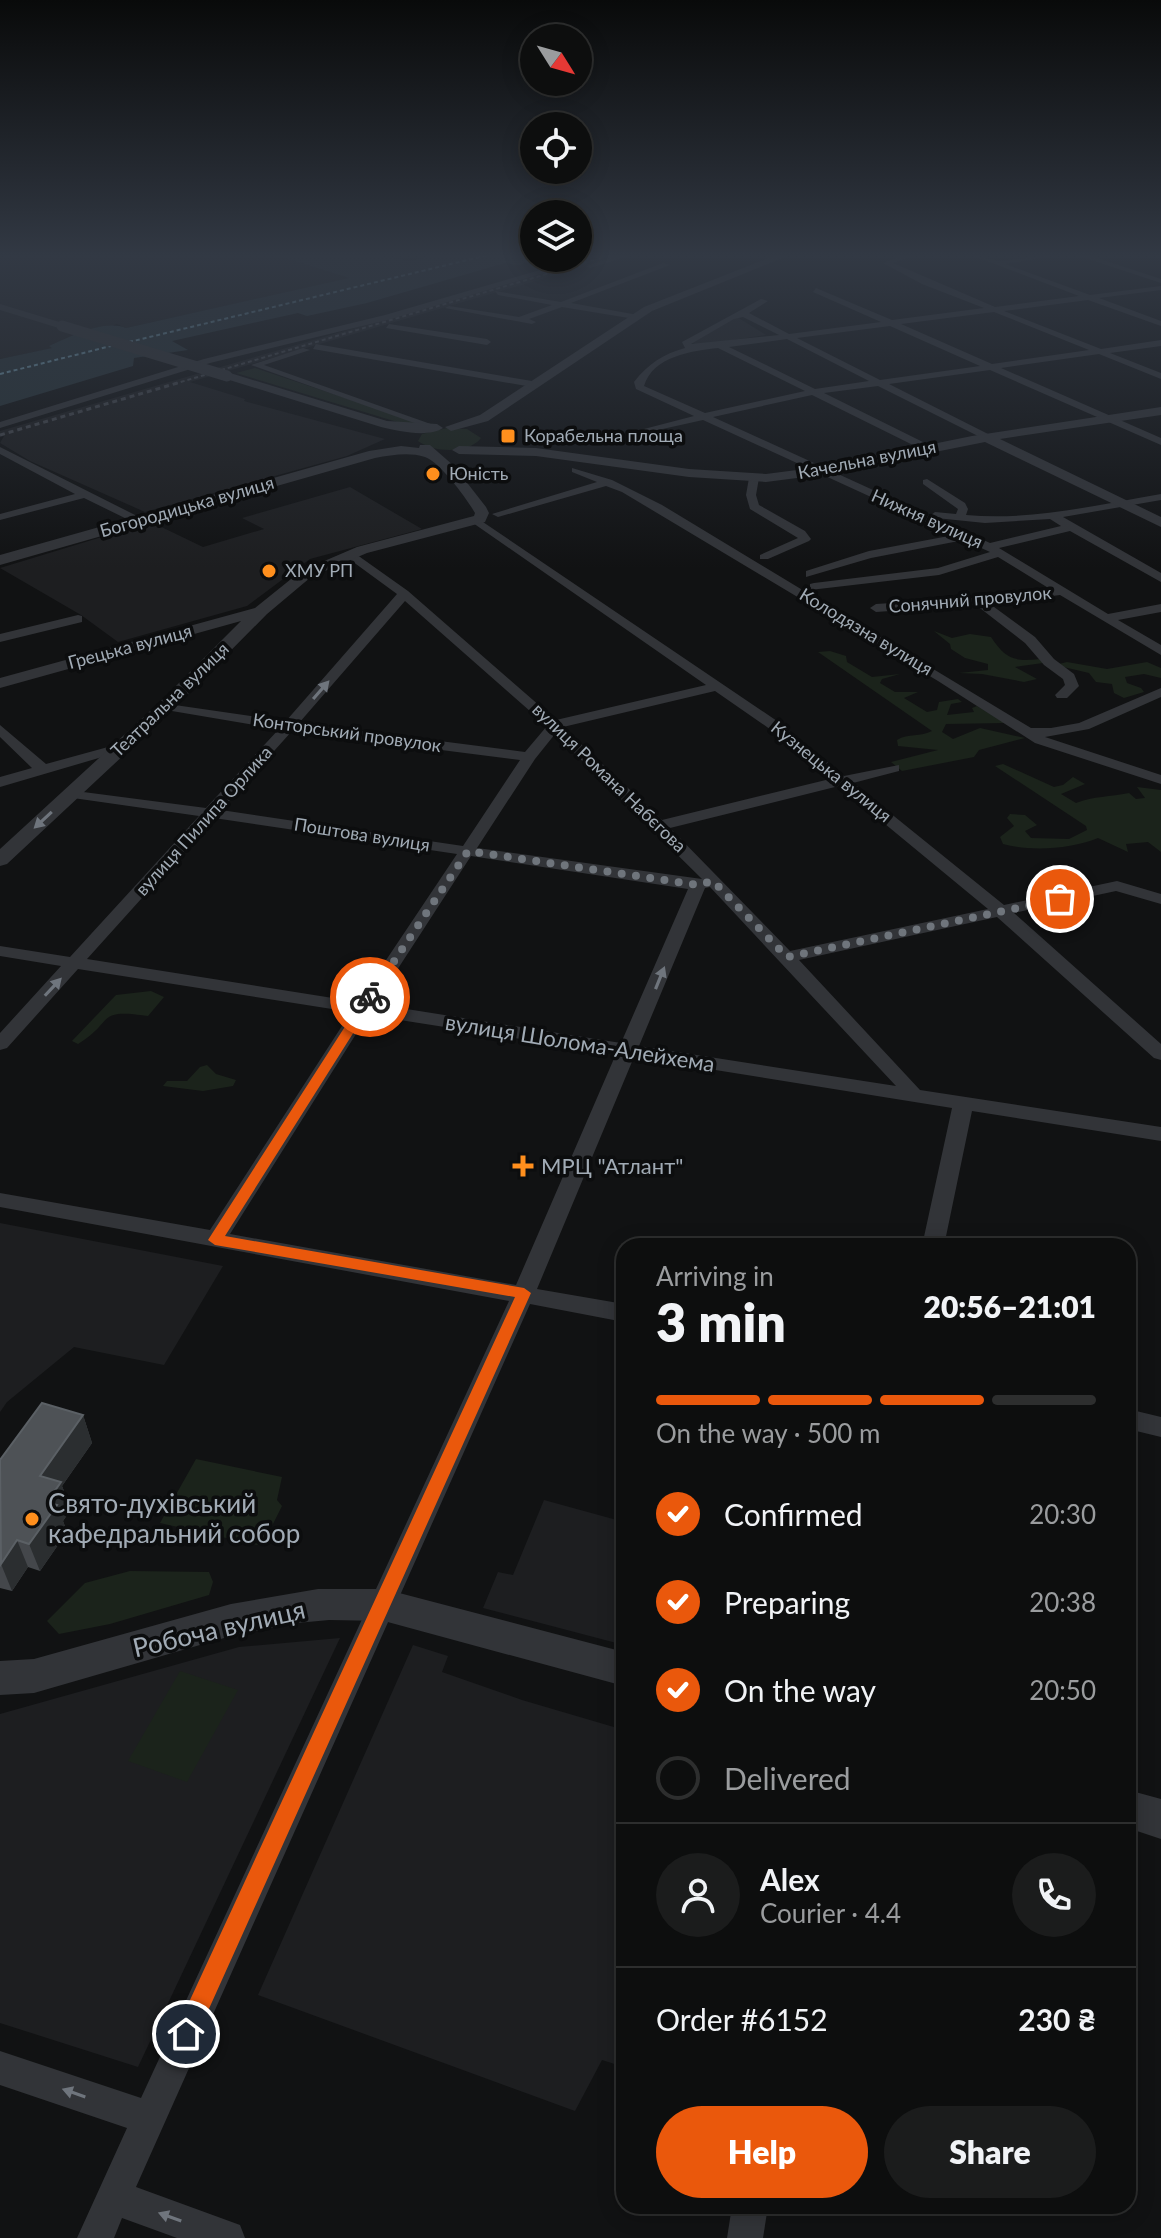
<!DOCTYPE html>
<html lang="en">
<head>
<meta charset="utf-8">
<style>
  :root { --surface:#0d0e0e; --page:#1b1c1c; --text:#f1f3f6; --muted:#9a9c9e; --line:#2d2e2e; --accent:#ea580c }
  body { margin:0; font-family:Lato,sans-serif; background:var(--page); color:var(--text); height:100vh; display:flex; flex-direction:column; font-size:30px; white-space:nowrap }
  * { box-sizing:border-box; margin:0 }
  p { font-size:26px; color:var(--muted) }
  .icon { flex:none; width:44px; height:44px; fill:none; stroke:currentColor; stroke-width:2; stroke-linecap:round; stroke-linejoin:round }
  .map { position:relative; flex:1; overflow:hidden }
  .drawer { position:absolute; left:616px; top:1238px; width:520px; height:976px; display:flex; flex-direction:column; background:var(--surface); border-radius:24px; box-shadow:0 4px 20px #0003,0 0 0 2px var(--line) }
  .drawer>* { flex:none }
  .needle { width:52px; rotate:127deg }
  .tools { position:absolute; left:520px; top:24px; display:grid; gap:16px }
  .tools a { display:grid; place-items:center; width:72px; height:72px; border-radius:50%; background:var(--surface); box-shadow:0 4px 20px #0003,0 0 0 2px var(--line); font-size:40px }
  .pin { position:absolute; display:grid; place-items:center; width:68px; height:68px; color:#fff; margin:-34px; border:4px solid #fff; border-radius:50%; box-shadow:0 2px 8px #0007 }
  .courier { position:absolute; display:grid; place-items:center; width:80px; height:80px; margin:-40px; border:6px solid #ea580c; border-radius:50%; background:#fff; color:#222; box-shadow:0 2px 10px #0007 }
  .headline em { font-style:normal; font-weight:800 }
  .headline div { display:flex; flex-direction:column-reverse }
  .headline { display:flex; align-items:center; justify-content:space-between; height:136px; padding:0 40px }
  h1 { font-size:52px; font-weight:800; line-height:60px }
  .bar { display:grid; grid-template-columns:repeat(4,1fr); gap:12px 8px; align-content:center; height:96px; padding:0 40px }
  .bar i { height:10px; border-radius:6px; background:var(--line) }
  .bar .current { background:var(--accent) }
  .bar p { grid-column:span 4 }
  .line { display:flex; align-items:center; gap:20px; padding:0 40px; border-top:2px solid var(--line) }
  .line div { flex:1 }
  .round { display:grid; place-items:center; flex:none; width:84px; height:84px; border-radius:42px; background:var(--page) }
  ol { padding:0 40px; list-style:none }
  li { display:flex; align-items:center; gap:24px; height:88px }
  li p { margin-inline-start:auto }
  li .icon { padding:8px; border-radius:50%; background:var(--accent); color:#fff; stroke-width:4 }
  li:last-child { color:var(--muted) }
  li i { width:44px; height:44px; border:4px solid var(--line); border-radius:50% }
  .cta { display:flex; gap:16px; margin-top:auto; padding:16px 40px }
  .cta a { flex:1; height:92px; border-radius:48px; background:var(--accent); color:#fff; font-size:32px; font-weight:800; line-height:92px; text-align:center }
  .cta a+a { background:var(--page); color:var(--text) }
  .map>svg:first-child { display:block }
  .built { fill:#1d1e20 }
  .green { fill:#1b231b }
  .water { fill:#273338 }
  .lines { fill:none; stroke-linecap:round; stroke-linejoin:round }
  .ferry { stroke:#75a0b4; stroke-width:2; stroke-dasharray:4 3; stroke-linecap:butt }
  .minor { fill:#323438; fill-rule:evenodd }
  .tertiary { fill:#323438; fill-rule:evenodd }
  .rail-far1 { stroke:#45484e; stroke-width:2; stroke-dasharray:4 3; stroke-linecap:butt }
  .rail { stroke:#45484e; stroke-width:3; stroke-dasharray:5 4; stroke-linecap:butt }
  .tertiary-bridge { stroke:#323438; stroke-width:11 }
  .wall { fill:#44474b }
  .shaded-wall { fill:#2b2e30 }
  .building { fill:#4e5256; stroke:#5b6065; stroke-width:2 }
  .oneway { fill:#6f757d }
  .route { fill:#ea580c }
  .done { stroke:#6f757c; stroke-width:8; stroke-dasharray:0 14.4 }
  .poi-dot { fill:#ff8f1d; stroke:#0c0d0e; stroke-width:3 }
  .labels { text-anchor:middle; stroke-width:7; stroke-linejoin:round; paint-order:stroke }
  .far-poi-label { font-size:18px; fill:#a1abb5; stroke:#0c0d0e; text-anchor:start }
  .far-street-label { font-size:18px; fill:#a1abb5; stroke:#0c0d0e }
  .street-label { font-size:22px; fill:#a1abb5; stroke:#0c0d0e }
  .poi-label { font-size:22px; fill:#a1abb5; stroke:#0c0d0e; text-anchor:start }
  .near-poi-label { font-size:26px; fill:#a1abb5; stroke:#0c0d0e; text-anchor:start }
  .near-street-label { font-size:26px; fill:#a1abb5; stroke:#0c0d0e }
</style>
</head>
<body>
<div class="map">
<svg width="1161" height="2238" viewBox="0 0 1161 2238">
  <rect width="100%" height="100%" fill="#111213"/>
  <!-- built -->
  <g class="built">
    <path d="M7 255H276L350 278 126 328 117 324 54 348 0 359V257Z"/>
    <path d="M606 255H624L190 382 245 399 244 401 385 439 347 456 145 512 30 461 0 443 4 436 0 437V431Z"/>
    <path d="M737 317 766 335 700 345 692 343Z"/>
    <path d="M350 487 422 529 310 559 247 606 118 642 81 615 0 568 151 522 203 547 264 529 242 518Z"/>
    <path d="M0 1223 223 1266 164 1365 74 1347 7 1402 0 1412Z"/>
    <path d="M544 1500 624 1522V1645L483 1608 498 1572 513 1575Z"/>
    <path d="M340 1638 138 2067 0 2023V1714L239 1647Z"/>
    <path d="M413 1645 448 1656 442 1672 522 1700 624 1730V2067L602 2060 575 2111 258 1995Z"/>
  </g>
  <!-- green -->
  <g class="green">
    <path d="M255 368 420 423 407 425 236 373Z"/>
    <path d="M447 428 467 429 481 438C469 454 434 453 418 441L422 434Z"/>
    <path d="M934 631 952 638 970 634 991 637C1005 658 1013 662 1039 659L1043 663 1015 667 1037 679 1024 682 982 674 959 673 988 670V664L965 658 951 649 950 644Z"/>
    <path d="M830 651 846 656 847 662 872 677 900 674 882 679 880 683 895 692H918L904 698 927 712 937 710 939 702 958 699 962 702 951 704 947 715 974 712 972 708 977 706 1005 723 946 724 942 732 953 739 980 728 1025 738 979 750 974 757 902 771 891 762 938 750 898 746 897 740C908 733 921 737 932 731L818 652Z"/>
    <path d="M1067 662 1107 669 1147 662 1161 668V678L1144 674 1125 677 1127 683 1141 688 1144 692 1124 698 1114 693 1112 684 1096 682 1089 673 1055 665Z"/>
    <path d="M1003 764 1054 787 1063 785 1073 777 1085 784 1061 794 1076 803C1094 796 1110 797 1129 793L1136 799 1145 798 1137 787 1161 790V852L1148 842 1126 844 1128 852 1098 838C1071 849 1031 852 1003 844L1000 837 1014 826 1007 818 1010 814 1025 815 1037 825 1025 831 1031 838 1069 839 1087 830 1086 826 995 766Z"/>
    <path d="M151 991 164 997 148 1016C94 1008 116 1021 78 1044L72 1041 116 995Z"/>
    <path d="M207 1065 216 1074 236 1080 233 1086 203 1091 163 1086 167 1081H187L200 1067Z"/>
    <path d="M196 1459 282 1477 277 1500 282 1506 262 1546 160 1523Z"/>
    <path d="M130 1571 209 1572 213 1582 209 1595 110 1624 59 1634 47 1621 85 1583Z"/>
    <path d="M180 1671 238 1690 187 1782 128 1761Z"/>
  </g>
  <!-- water -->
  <path class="water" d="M276 255H375L410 261 436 255H534V258H544L518 265 505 263 367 303 307 316 298 313 172 341 188 350 134 358 133 366 0 406V359L52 348 49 346C70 337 103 319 126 328L349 278Z"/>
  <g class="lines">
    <!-- ferry -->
    <g class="ferry">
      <path d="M129 342 488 255"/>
      <path d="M0 374 111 346"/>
    </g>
    <!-- minor -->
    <g class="minor">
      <path d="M592 255H604L391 319 210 363 0 428V422L204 359 385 315Z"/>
      <path d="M620 255H632L590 268 586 266Z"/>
      <path d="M903 255H915L893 263 995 307 1079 296 971 255 999 261 1058 255 1005 264 1090 295 1161 286V290L1099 298 1161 321V326L1088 300 1004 311 1101 349 1161 340V346L1110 353 1161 373V379L1099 354 1001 368 1161 438V445L990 370 889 384 992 436 988 441 878 386 824 393 931 446V450H923L812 395 713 417 930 516 935 512 956 514 958 509 923 484V480L927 479 965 503 968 509 966 515C1031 521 1097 505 1161 494V500L1063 517 1161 573V582L1070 531 999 548 1108 614 1161 604V612L1118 620 1161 645V655L1060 595 990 604 1035 637 1054 659 1074 674 1079 686 1067 698H1057L1055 695 1065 685 1063 679 1044 665 1025 643 976 605 876 612 870 608 876 604 1002 596 1050 589 998 557 939 575 810 590V584L814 583 938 568 990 552 964 540 871 558 806 577V571L869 551 954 535 703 420 649 432 644 429 694 416 636 389 634 382C648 364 663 354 685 348L682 342 761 299 768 301 749 313 789 334 881 322 813 292 816 288 892 320 984 308 922 284 883 263ZM994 312 1089 350 992 364 901 324ZM743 317 779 335 691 344 734 319ZM890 326 980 366 880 380 797 338ZM787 339 869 381 815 389 729 347ZM718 348 805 391 705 413 644 386C653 356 692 351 718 348ZM936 518 985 523 1050 519 1061 526 990 543Z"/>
      <path d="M1076 255H1088L1161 279V283Z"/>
      <path d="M663 263 670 265 571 303 638 315 635 319 562 307 529 319 536 322 532 324 445 308 449 306 519 317 552 305 498 295 495 291 561 302Z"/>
      <path d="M389 324 487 339 491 342 487 345 386 328Z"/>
      <path d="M316 344 532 381 537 384 532 387 313 349Z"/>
      <path d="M303 348 310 350 264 365 442 428 434 430 251 365Z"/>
      <path d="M0 447 141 518 143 520 133 522 84 498 0 520V514L75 494 0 454Z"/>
      <path d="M572 468 612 480 662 505 1031 728H1051L1079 723 1161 688V697L1089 729 1045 737 1161 775V784L1035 743 938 681 622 492 606 486 498 517 492 514 597 482 572 472Z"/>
      <path d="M754 475 759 478 756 495 759 505 805 531 811 539 809 541 768 559H760V555L798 538 750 509 746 495 749 478Z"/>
      <path d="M477 518 777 721 844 776 899 765V771L853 783 1004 905 1117 881 1161 894V904L1116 891 1014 913 1161 1044V1060L1154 1058 997 917 799 960 920 1090 1161 1127V1141L972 1111 944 1246H922L952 1108 634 1057 537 1289 624 1304V1322L530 1304 136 2187 240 2225 245 2238H177L122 2218 114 2238H77L127 2128 0 2085V2051L141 2098 509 1301 0 1207V1193L210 1230 351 1012 78 969 7 1048 0 1050V1033L61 966 0 956V946L70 957 199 816 73 798 65 793 68 790 206 808 279 729 166 710 161 709V703L286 721 397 594 345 556V552H353L408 591 556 720 706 685 473 523 471 521ZM405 601 547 726 525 752 299 723ZM715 691 767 727 830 779 662 820 563 727ZM292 731 520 760 463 846 221 810ZM555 734 702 879 477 848 535 759ZM839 786 988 909 790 951 670 828ZM214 818 457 854 358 1002 87 959ZM471 856 688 889 621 1043 375 1004ZM710 887 896 1086 639 1046 705 888ZM368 1015 616 1054 516 1285 230 1234Z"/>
      <path d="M78 615 82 616V622L0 642V634Z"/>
      <path d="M0 725 46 764 108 747 124 752 122 755H109L0 787V777L32 768 0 737Z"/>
      <path d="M1128 1409 1161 1417V1437L1128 1429Z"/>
      <path d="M732 2206H768L763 2238H727Z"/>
    </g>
    <!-- tertiary -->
    <g class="tertiary">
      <path d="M776 255H790L652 311 488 421 451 431 445 427 480 415 644 307Z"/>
      <path d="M0 304 66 324 67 326 62 329 0 310Z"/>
      <path d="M227 372 387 421 437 424 443 428C428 438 398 431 381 427L223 378V374Z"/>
      <path d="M1161 407V415L1000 439 1161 517V527L985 442 820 475 766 482 689 477 536 456 459 454 452 450 459 446 536 448 689 469 766 474 820 467 972 436Z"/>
      <path d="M420 445H430L454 466 486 507 489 513 485 522 367 553 311 577 267 614 172 710 7 864 0 866V849L160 702 241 621 0 688V678L255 608 301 571 357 547 474 516 475 513C467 499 440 462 425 457 409 452 392 455 375 458L0 565V555L369 451 401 446 419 448Z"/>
      <path d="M318 1589H384L624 1652V1686L384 1621 329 1620 297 1623 231 1636 34 1693 0 1695V1661L34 1659 231 1604Z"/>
      <path d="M1128 1790 1161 1799V1839L1128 1828Z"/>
    </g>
    <!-- rail-far1 -->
    <path class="rail-far1" d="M174 384 611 255"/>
    <!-- rail -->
    <path class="rail" d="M0 435 181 382"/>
    <!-- tertiary-bridge -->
    <path class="tertiary-bridge" d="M62 326 227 376"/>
  </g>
  <!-- wall -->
  <path class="wall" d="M83 1415 92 1443 62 1486 71 1509 63 1521 67 1532 40 1571 28 1567 12 1591 0 1588V1460Z"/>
  <!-- shaded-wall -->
  <g class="shaded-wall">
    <path d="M83 1415 92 1443 62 1486 71 1509 63 1521 67 1532 40 1571 29 1544 40 1476Z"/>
    <path d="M17 1540 28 1567 12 1591 1 1564Z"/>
  </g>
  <!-- building -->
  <path class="building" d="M42 1403 83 1415 40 1476 61 1482 47 1502 57 1505 29 1544 17 1540 1 1564 0 1460Z"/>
  <!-- one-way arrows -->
  <defs><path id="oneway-solid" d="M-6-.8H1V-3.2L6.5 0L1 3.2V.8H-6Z" transform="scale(2)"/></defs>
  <g class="oneway">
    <use href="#oneway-solid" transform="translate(321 690) rotate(-49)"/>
    <use href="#oneway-solid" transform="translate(43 820) rotate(137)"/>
    <use href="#oneway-solid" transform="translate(660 978) rotate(-68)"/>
    <use href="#oneway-solid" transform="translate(53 987) rotate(-47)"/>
    <use href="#oneway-solid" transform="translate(74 2093) rotate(-161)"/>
    <use href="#oneway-solid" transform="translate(170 2217) rotate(-160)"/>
  </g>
  <!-- sky -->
  <linearGradient id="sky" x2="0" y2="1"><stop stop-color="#090a0a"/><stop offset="0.45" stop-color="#323944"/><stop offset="1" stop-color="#323944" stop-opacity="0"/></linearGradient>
  <rect width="1161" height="568" fill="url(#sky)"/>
  <!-- route -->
  <path class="route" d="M370 993 376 997 225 1236 524 1288 531 1293 194 2042 186 2045 178 2042 175 2034 178 2026 515 1297 215 1245 208 1240 364 997Z"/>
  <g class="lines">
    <!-- done -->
    <path class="done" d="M370 997 468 851 698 885 713 881 787 957 1060 899"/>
  </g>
  <!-- markers -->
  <g class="poi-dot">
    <rect x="500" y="428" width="16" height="16" rx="4"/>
    <circle cx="433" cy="474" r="8"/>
    <circle cx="269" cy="571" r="8"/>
    <path d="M519 1154h8v8h8v8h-8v8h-8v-8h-8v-8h8z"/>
    <circle cx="32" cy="1519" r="8"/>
  </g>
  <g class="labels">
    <!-- far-poi labels -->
    <g class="far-poi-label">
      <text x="524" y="442">Корабельна площа</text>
      <text x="449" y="480">Юність</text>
      <text x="285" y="577">ХМУ РП</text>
    </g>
    <!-- far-street labels -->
    <g class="far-street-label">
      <text transform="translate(867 460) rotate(-11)" y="6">Качельна вулиця</text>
      <text transform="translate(187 507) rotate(-16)" y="6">Богородицька вулиця</text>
      <text transform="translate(927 519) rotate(24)" y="6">Нижня вулиця</text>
      <text transform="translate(970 600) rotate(-5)" y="6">Сонячний провулок</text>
      <text transform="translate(866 632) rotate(31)" y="6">Колодязна вулиця</text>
      <text transform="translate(130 647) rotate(-15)" y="6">Грецька вулиця</text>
      <text transform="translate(170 700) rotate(-44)" y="6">Театральна вулиця</text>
      <text transform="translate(347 733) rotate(8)" y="6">Конторський провулок</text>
      <text transform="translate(831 772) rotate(39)" y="6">Кузнецька вулиця</text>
      <text transform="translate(609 778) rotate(44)" y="6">вулиця Романа Набєгова</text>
      <text transform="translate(204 821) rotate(-48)" y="6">вулиця Пилипа Орлика</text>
      <text transform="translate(362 835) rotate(9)" y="6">Поштова вулиця</text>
    </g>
    <!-- street labels -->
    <g class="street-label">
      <text transform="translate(580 1043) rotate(9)" y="8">вулиця Шолома-Алейхема</text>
    </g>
    <!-- poi labels -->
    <g class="poi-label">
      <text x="541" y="1174">МРЦ "Атлант"</text>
    </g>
    <!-- near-poi labels -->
    <g class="near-poi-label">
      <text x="48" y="1513">Свято-духівський<tspan x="48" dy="30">кафедральний собор</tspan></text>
    </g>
    <!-- near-street labels -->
    <g class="near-street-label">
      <text transform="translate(219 1629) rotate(-13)" y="9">Робоча вулиця</text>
    </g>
  </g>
</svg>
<div class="tools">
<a><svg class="needle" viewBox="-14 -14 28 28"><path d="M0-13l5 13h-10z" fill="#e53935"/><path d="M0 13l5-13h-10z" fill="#9a9c9e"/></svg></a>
<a><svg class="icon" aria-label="locate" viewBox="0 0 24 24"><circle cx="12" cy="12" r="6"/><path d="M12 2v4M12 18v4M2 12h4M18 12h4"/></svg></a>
<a><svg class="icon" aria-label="layers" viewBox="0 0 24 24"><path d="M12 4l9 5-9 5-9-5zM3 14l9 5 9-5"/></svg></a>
</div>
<div class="pin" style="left:1060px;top:899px;background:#ea580c"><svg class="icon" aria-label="bag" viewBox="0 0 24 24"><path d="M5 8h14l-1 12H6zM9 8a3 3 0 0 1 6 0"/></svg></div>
<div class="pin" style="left:186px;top:2034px;background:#1f2937"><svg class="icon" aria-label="home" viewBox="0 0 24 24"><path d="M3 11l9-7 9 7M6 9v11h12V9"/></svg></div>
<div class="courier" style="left:370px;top:997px"><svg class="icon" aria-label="bike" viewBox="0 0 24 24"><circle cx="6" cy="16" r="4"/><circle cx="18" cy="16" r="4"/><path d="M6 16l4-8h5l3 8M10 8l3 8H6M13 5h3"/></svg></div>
<section class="drawer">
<div class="headline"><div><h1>3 min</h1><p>Arriving in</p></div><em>20:56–21:01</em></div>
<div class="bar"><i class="current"></i><i class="current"></i><i class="current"></i><i></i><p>On the way · 500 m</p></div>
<ol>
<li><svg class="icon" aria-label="check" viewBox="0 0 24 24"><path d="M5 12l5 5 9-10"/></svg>Confirmed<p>20:30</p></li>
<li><svg class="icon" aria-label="check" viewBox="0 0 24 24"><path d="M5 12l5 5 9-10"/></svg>Preparing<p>20:38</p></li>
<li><svg class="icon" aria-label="check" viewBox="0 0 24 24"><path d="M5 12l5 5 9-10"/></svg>On the way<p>20:50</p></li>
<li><i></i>Delivered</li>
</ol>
<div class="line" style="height:144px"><a class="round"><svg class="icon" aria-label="person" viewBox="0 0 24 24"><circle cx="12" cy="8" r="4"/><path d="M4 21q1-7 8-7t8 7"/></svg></a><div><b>Alex</b><p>Courier · 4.4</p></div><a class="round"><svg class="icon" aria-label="phone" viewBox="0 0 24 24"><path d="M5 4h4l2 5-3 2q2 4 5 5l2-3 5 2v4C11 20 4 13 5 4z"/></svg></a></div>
<div class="line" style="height:104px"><div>Order #6152</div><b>230 ₴</b></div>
<div class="cta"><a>Help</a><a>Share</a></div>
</section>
</div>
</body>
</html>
